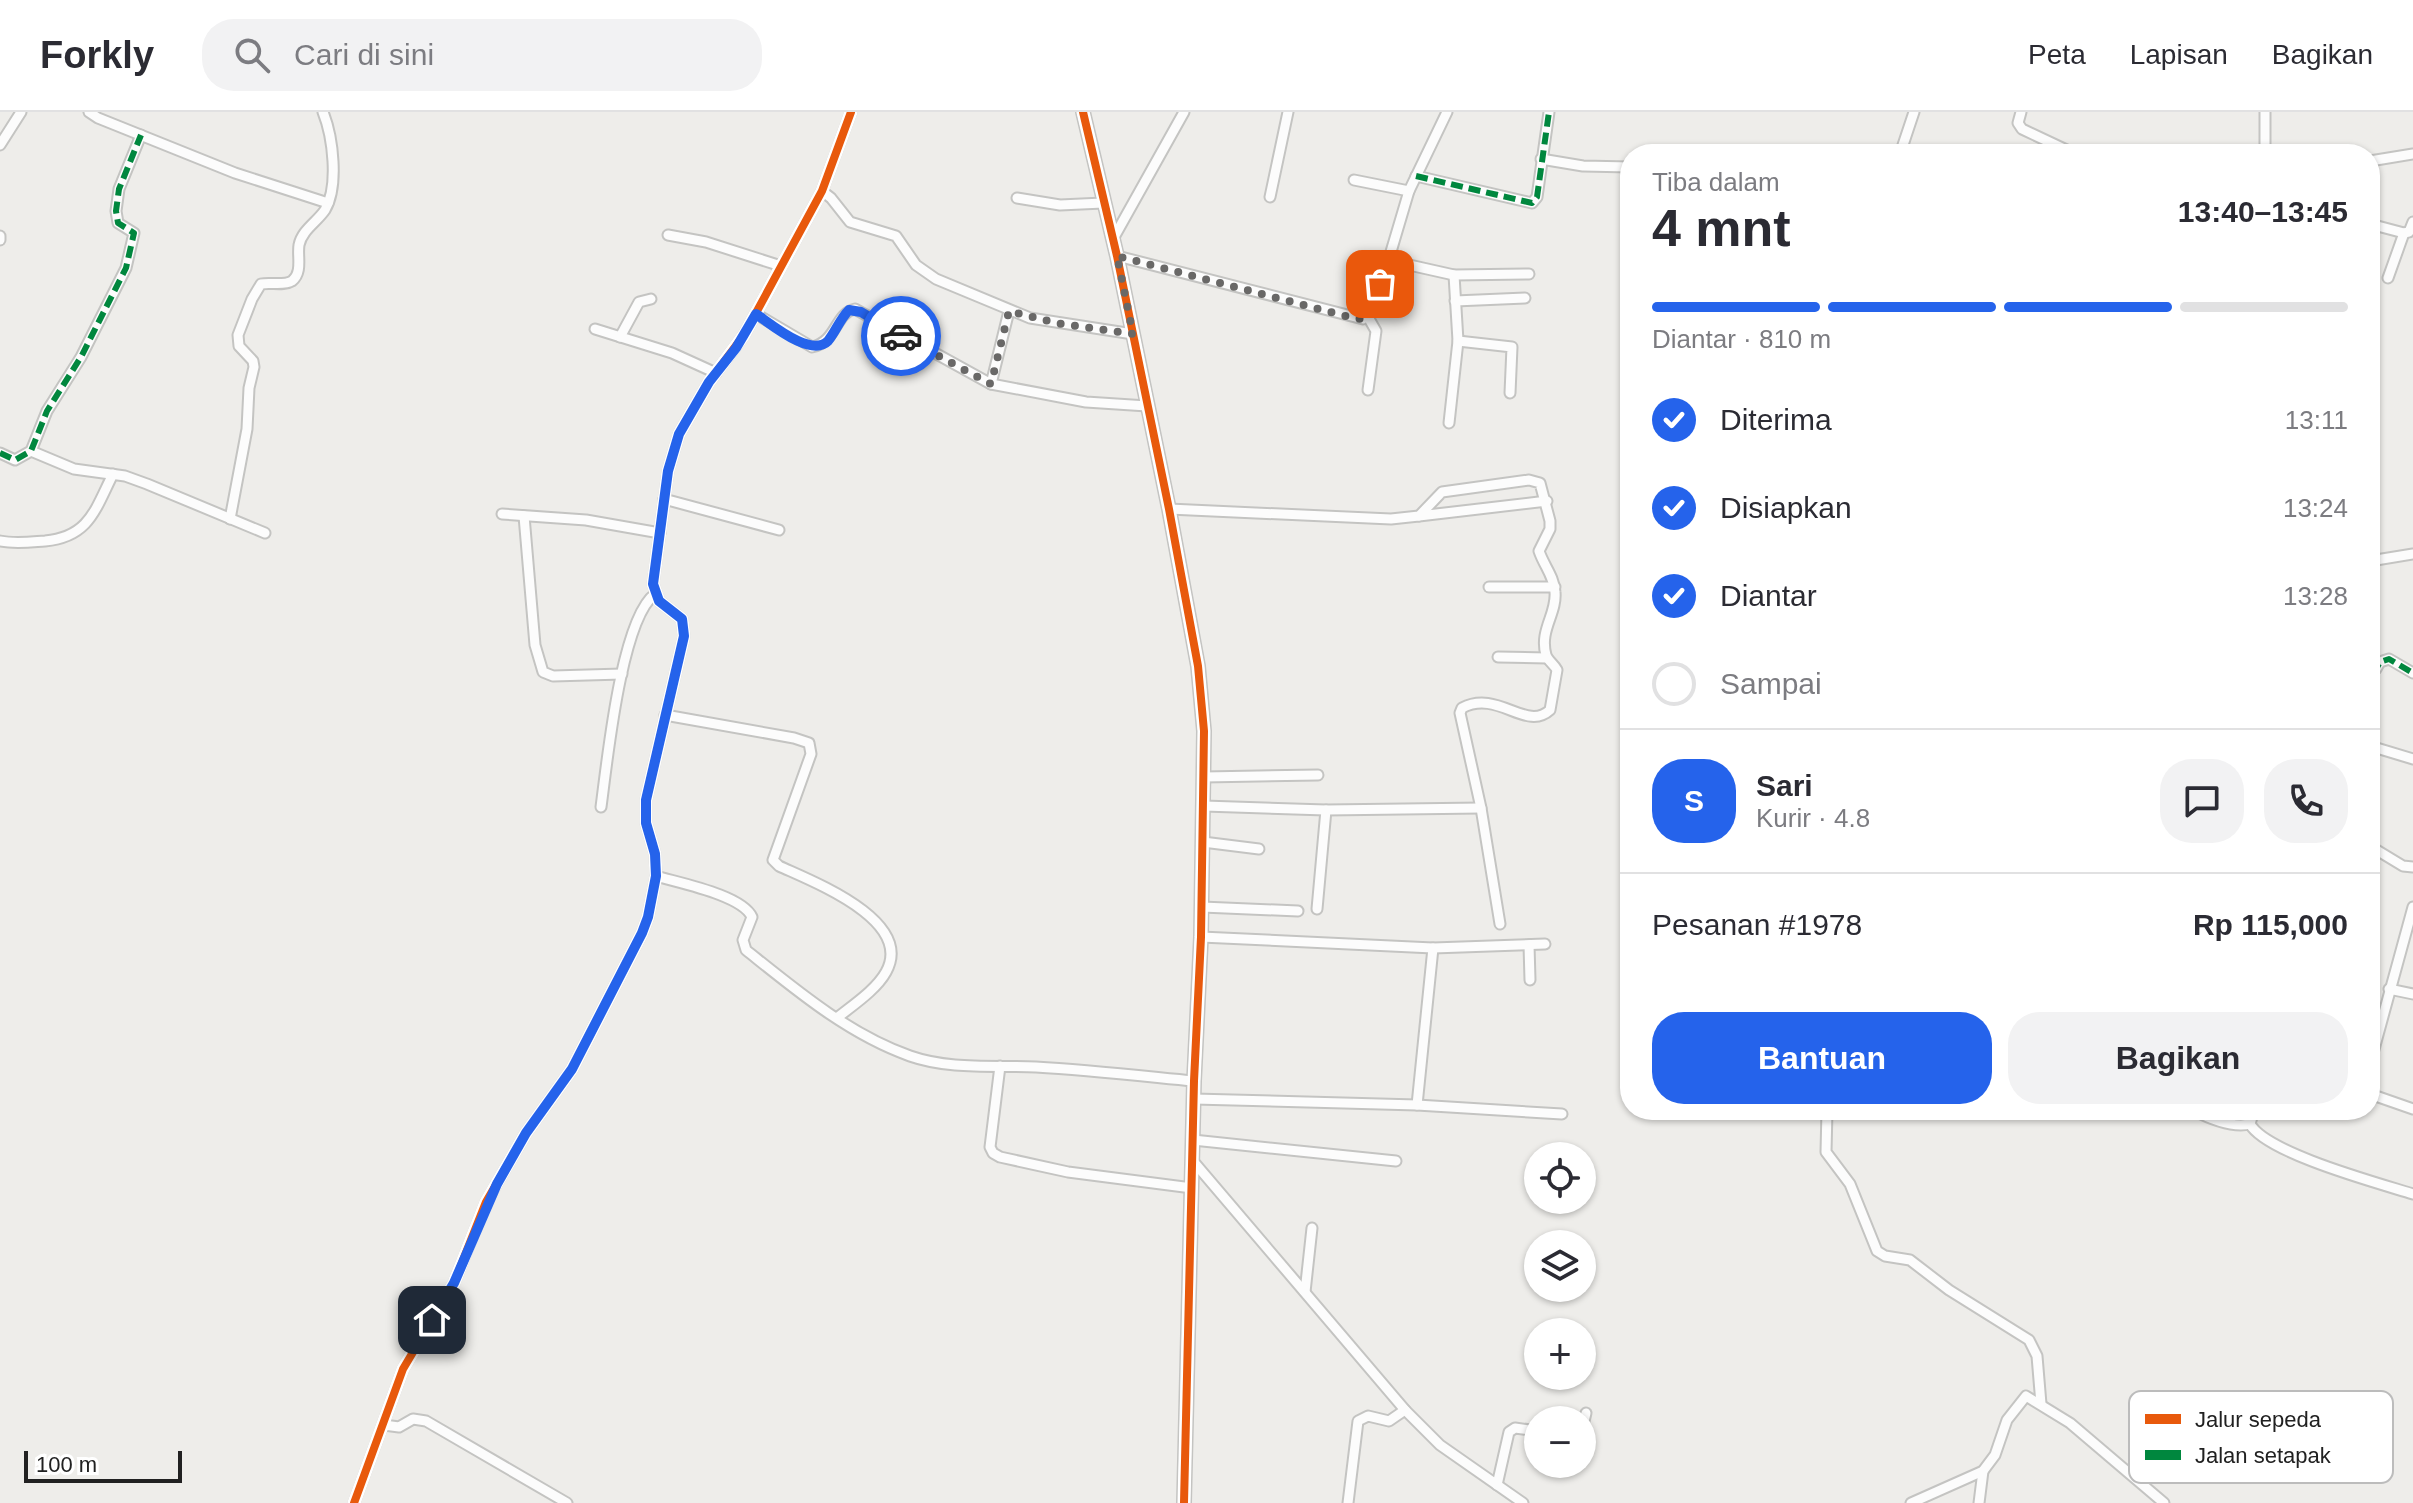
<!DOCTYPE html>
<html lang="id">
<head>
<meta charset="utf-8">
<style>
  :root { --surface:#fff; --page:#f2f2f3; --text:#2b2b33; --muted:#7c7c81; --line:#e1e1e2; --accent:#2563eb }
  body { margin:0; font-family:Helvetica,sans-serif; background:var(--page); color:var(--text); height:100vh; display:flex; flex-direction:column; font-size:30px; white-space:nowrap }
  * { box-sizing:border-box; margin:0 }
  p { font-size:26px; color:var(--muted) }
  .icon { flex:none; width:44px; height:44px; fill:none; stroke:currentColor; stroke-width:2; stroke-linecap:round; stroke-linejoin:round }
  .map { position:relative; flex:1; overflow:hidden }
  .sheet { position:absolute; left:1620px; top:32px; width:760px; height:976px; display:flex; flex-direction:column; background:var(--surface); border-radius:32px; box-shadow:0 2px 6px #0004 }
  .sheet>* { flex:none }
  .fabs { position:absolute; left:1524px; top:1030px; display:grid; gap:16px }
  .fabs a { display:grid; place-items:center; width:72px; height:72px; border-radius:50%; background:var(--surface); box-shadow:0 2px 6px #0004; font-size:40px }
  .scale { position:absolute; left:24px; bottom:20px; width:158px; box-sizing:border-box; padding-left:8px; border:4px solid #212121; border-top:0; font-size:22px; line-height:28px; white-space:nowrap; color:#212121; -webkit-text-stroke:6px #fff; paint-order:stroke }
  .pin { position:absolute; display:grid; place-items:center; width:68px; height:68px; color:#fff; margin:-34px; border-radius:16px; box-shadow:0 4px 12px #0006 }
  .courier { position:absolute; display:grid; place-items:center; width:80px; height:80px; margin:-40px; border:6px solid #2563eb; border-radius:50%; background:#fff; color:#222; box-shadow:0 2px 10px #0007 }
  .headline em { font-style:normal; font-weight:600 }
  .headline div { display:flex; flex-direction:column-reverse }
  .headline { display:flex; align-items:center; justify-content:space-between; height:136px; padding:0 32px }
  h1 { font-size:52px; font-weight:600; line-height:60px }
  .bar { display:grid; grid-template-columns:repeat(4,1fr); gap:12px 8px; align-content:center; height:96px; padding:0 32px }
  .bar i { height:10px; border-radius:6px; background:var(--line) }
  .bar .selected { background:var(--accent) }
  .bar p { grid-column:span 4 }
  .line { display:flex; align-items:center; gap:20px; padding:0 32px; border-top:2px solid var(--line) }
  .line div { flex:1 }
  .round { display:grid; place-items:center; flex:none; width:84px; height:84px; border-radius:32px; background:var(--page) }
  ol { padding:0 32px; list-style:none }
  li { display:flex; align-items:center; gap:24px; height:88px }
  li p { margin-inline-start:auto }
  li .icon { padding:8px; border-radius:50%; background:var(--accent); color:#fff; stroke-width:4 }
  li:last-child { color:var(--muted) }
  li i { width:44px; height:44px; border:4px solid var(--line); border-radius:50% }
  .cta { display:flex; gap:16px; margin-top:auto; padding:16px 32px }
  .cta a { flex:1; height:92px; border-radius:32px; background:var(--accent); color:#fff; font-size:32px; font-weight:600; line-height:92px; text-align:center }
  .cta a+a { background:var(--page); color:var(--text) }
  header { display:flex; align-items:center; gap:48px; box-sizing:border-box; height:112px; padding:0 40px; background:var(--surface); border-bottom:2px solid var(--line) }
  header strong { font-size:38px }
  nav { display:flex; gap:44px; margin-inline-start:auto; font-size:28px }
  .search { width:560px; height:72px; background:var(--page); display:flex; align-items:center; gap:20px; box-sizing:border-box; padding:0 28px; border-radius:32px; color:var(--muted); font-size:30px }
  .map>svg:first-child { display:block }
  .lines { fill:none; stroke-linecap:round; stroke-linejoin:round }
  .minor-casing { stroke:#c4c4c2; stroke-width:13 }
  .tertiary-casing { stroke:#c4c4c2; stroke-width:16 }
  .minor { stroke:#fcfcfc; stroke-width:9 }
  .tertiary { stroke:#fcfcfc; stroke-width:12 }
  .quiet { stroke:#00873e; stroke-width:6; stroke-dasharray:12 6; stroke-linecap:butt }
  .cycleway-casing { stroke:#fff; stroke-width:13 }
  .cycleway { stroke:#e8590c; stroke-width:8 }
  .done { stroke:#696867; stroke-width:8; stroke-dasharray:0 14.4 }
  .route { stroke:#2563eb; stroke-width:10 }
  .key { fill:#fff; stroke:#bcbcbc; stroke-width:2 }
  .key-label { font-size:22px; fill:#212121 }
</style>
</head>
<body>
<header>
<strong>Forkly</strong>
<div class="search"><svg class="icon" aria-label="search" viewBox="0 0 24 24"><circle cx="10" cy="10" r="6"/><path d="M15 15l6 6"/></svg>Cari di sini</div>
<nav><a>Peta</a><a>Lapisan</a><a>Bagikan</a></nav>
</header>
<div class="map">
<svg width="2413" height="1391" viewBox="0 0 2413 1391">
  <rect width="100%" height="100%" fill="#eeedea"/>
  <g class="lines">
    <defs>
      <g id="minor">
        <path d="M89 0 98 6 235 61 328 91"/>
        <path d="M2021 0 2018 11 2022 17 2075 42"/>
        <path d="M0 33 21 0"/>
        <path d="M1900 42 1914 0"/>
        <path d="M2265 42V0"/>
        <path d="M1541 47 1583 54 1630 55"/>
        <path d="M2370 49 2413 42"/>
        <path d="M1416 64 1532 91 1537 85 1549 0"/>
        <path d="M1354 68 1409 79"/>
        <path d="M822 79 831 86 850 110 896 124 916 153 936 167 1030 206 1133 222"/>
        <path d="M1270 85 1288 0"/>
        <path d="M1017 86 1060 93 1103 91"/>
        <path d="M2370 112 2404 121 2409 120 2413 110"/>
        <path d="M668 123 706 130 781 154"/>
        <path d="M0 124V128"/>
        <path d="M1113 127 1184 0"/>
        <path d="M1117 144 1363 207 1374 197 1409 79 1447 0"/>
        <path d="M1387 148 1454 163 1529 162"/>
        <path d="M2388 166 2404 121"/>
        <path d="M1455 189 1525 186"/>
        <path d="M756 202 812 235C837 230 835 201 855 197L991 272 1086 290 1147 294"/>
        <path d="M595 217 672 241 716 261"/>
        <path d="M620 225 639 190 651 187"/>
        <path d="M1458 229 1512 235 1510 281"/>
        <path d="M991 272 1009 199"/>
        <path d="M1368 278 1376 219 1368 205"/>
        <path d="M1449 311 1458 229 1454 163"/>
        <path d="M31 339 74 357 125 364 147 372 265 421"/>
        <path d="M0 341 15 348 31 339 47 299 81 245 126 156 134 121 118 111 116 99 119 77 141 23"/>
        <path d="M664 387 779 418"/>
        <path d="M1169 397 1391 407 1419 404 1442 380 1529 368 1540 371 1550 409V417L1539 439C1544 454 1554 464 1555 480 1557 502 1539 518 1546 543 1548 549 1554 552 1557 558L1550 598C1526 620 1498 577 1462 596L1460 601 1481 696 1500 812"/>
        <path d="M502 402 586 408 660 421"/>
        <path d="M524 404 535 533 543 560 553 564 622 562"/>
        <path d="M1419 404 1547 389"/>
        <path d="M230 407 247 317 249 276 254 255 253 249 239 234 238 223 252 187 261 172C270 170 284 174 292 169 303 160 297 144 299 133 302 118 317 110 325 98 339 74 333 25 323 0"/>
        <path d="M0 429C15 432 30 430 45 429 89 425 95 398 113 362"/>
        <path d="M2370 449 2413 442"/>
        <path d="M1489 475H1555"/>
        <path d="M1498 545 1547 546"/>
        <path d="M2370 557H2376L2380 550 2389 547 2413 561"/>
        <path d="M665 603 794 626 809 631 811 642 773 748 779 754C811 769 915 808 886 860 876 878 853 893 837 906"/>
        <path d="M2370 634 2413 647"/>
        <path d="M1204 665 1318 663"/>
        <path d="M1204 694 1326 698 1481 696"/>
        <path d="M601 695C607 651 621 507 655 482"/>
        <path d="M1203 730 1259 737"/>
        <path d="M2370 734 2403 754 2413 755"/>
        <path d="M656 764C679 771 742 783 752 805L743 828 746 838C796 878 848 922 910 944 950 958 994 953 1036 955 1089 958 1142 964 1194 969"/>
        <path d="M1202 795 1298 799"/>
        <path d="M1317 797 1326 698"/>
        <path d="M1201 825 1433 836 1545 832"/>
        <path d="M1529 833 1530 868"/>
        <path d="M2389 877 2413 882"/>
        <path d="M2370 952 2413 795"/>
        <path d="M1000 954 990 1035 993 1041 1000 1045 1068 1060 1192 1076"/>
        <path d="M2370 982 2413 997"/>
        <path d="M1194 987 1417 993 1562 1002"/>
        <path d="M1417 993 1433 836"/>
        <path d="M1827 998 1826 1040 1850 1072 1877 1139 1885 1144 1910 1148 1949 1178 2029 1228 2037 1244 2041 1292"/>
        <path d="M2193 998C2210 1007 2231 1016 2250 1012L2254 998"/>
        <path d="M2250 1012C2266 1041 2378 1071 2413 1082"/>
        <path d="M1193 1028 1396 1049"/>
        <path d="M1193 1049 1405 1298 1440 1333 1523 1391"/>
        <path d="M1305 1180 1312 1116"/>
        <path d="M384 1313 399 1315 413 1307 426 1309 567 1391"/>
        <path d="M1582 1318 1586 1301"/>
        <path d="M1497 1373 1509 1320 1515 1316 1538 1319"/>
        <path d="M354 1391 403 1257 454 1171 486 1090 526 1021 572 957 642 821 648 805 656 764 655 742 646 711V688L684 524 682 507 659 489 653 472 668 359 679 322 709 270 744 223 822 79 851 0"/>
        <path d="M1348 1391 1358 1309 1368 1304 1389 1309 1405 1298"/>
        <path d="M1911 1391 1983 1359 1995 1343 2007 1308 2026 1284 2070 1311 2164 1391"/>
        <path d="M1979 1391 1983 1359"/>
      </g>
      <path id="tertiary" d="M1083 0 1117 144 1169 397 1198 554 1204 619 1201 825 1194 969 1184 1391"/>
    </defs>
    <!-- minor casing -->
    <use href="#minor" class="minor-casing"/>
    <!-- tertiary casing -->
    <use href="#tertiary" class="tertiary-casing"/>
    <!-- minor -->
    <use href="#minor" class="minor"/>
    <!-- tertiary -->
    <use href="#tertiary" class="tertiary"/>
    <!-- quiet -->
    <g class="quiet">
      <path d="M1416 64 1532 91 1537 85 1549 0"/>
      <path d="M0 341 15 348 31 339 47 299 81 245 126 156 134 121 118 111 116 99 119 77 141 23"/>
      <path d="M2370 557H2376L2380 550 2389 547 2413 561"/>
    </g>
    <defs>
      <g id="cycleway">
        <path d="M1083 0 1117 144 1169 397 1198 554 1204 619 1201 825 1194 969 1184 1391"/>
        <path d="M354 1391 403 1257 454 1171 486 1090 526 1021 572 957 642 821 648 805 656 764 655 742 646 711V688L684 524 682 507 659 489 653 472 668 359 679 322 709 270 744 223 822 79 851 0"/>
      </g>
    </defs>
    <!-- cycleway casing -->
    <use href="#cycleway" class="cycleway-casing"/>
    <!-- cycleway -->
    <use href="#cycleway" class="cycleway"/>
  </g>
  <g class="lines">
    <!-- done -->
    <path class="done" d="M901 224 991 272 1009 199 1056 211 1133 222 1117 144 1357 207C1376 207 1377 187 1380 172"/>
    <!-- route -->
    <path class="route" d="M432 1208 454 1171 497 1072 526 1021 572 957 642 821 648 805 656 764 655 742 646 711V688L684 524 682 507 659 489 653 472 668 359 679 322 709 270 736 236 756 202C771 212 811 246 828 229 836 219 840 207 849 198L861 200 901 224"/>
  </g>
  <!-- legend -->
  <rect x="2129" y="1279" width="264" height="92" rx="12" class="key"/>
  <rect x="2145" y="1302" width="36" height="10" fill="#e8590c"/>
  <rect x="2145" y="1338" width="36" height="10" fill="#00873e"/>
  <g class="key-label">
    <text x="2195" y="1315">Jalur sepeda</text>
    <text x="2195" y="1351">Jalan setapak</text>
  </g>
</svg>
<div class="fabs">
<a><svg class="icon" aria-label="locate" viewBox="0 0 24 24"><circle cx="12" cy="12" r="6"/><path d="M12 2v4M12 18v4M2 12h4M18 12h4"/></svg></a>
<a><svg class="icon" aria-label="layers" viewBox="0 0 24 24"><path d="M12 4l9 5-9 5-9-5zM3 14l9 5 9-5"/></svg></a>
<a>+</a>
<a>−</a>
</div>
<div class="scale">100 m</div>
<div class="pin" style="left:1380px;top:172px;background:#ea580c"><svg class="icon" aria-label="bag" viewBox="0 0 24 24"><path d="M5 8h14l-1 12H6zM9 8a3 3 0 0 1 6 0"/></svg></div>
<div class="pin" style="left:432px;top:1208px;background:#1f2937"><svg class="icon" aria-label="home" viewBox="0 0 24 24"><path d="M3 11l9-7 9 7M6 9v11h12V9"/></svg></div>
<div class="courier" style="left:901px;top:224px"><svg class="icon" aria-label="car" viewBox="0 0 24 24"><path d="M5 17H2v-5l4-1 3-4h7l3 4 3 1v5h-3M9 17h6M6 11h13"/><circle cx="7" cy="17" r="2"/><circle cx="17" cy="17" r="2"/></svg></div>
<section class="sheet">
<div class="headline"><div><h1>4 mnt</h1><p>Tiba dalam</p></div><em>13:40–13:45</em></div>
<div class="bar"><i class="selected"></i><i class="selected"></i><i class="selected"></i><i></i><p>Diantar · 810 m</p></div>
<ol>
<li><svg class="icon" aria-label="check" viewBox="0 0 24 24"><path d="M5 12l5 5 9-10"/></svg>Diterima<p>13:11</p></li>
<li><svg class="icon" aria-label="check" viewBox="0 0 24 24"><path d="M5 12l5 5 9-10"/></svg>Disiapkan<p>13:24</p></li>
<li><svg class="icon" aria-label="check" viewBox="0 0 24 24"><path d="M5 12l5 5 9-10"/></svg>Diantar<p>13:28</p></li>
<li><i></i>Sampai</li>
</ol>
<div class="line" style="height:144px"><b class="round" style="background:var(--accent);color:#fff">S</b><div><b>Sari</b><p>Kurir · 4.8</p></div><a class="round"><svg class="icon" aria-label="chat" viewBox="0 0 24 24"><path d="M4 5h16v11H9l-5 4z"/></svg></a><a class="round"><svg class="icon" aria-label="phone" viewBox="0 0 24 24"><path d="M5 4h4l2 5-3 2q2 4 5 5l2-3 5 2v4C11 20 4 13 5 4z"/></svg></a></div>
<div class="line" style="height:104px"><div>Pesanan #1978</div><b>Rp 115,000</b></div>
<div class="cta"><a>Bantuan</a><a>Bagikan</a></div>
</section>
</div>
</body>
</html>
